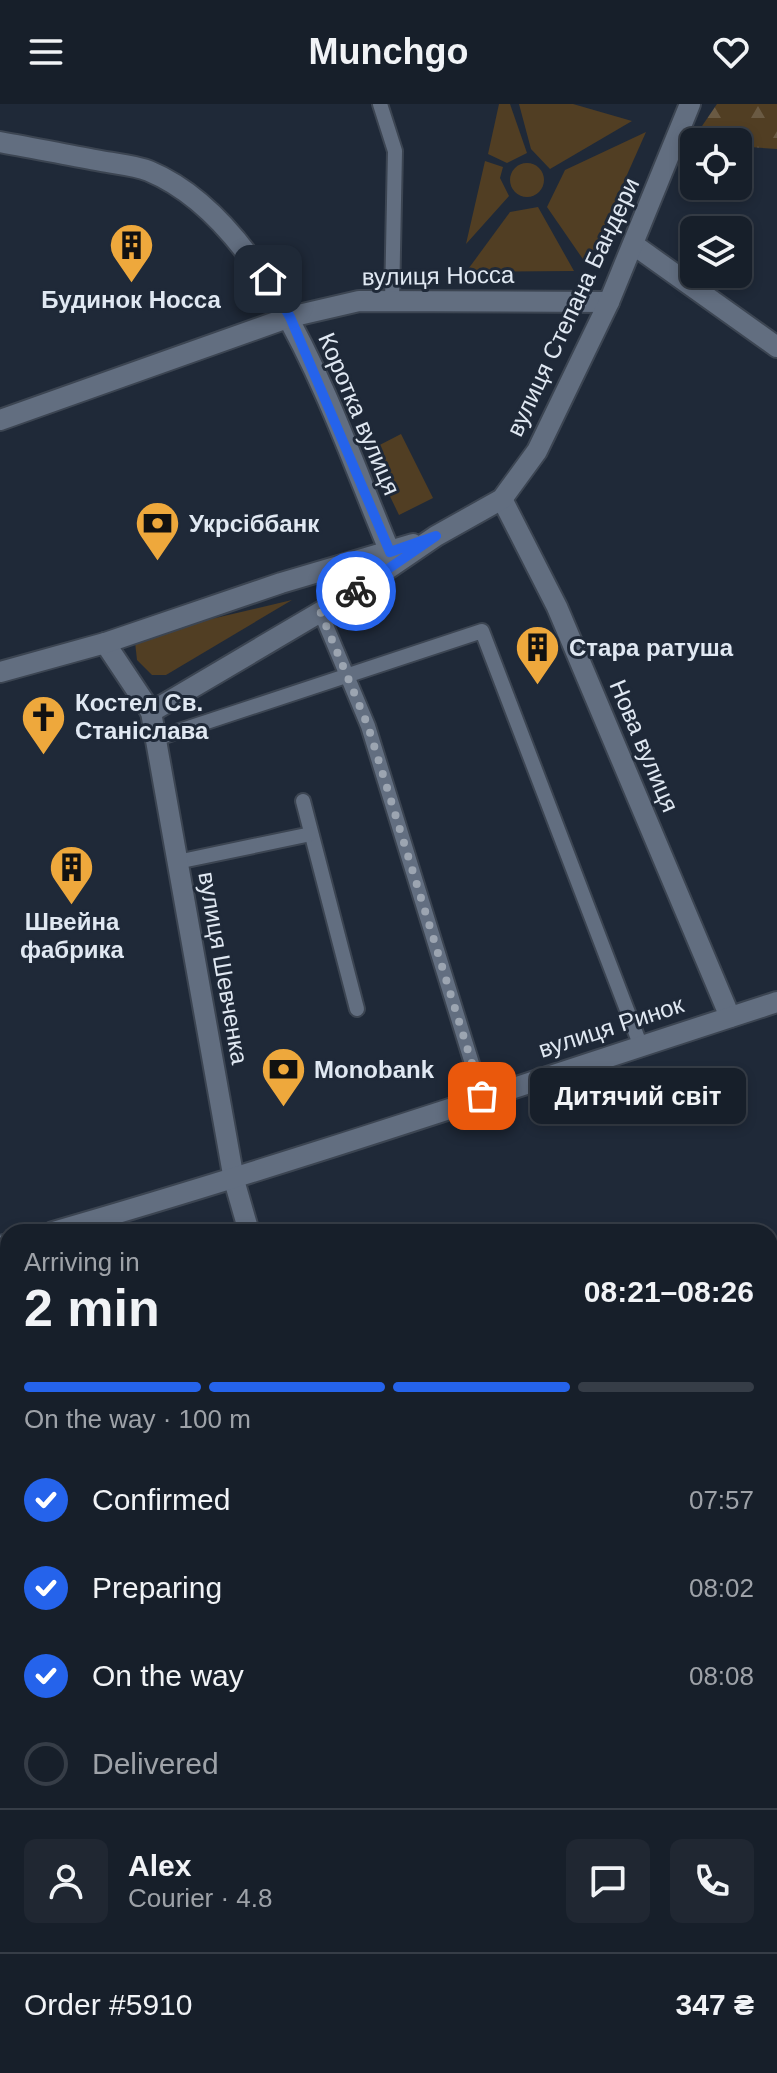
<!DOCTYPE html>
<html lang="en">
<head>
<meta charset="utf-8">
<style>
  :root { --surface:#171f2a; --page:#202732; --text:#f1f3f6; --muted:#9ea2a8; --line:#363d47; --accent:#2563eb }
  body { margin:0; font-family:Helvetica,sans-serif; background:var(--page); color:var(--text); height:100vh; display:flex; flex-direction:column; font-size:30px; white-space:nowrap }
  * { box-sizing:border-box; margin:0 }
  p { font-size:26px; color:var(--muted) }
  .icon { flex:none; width:44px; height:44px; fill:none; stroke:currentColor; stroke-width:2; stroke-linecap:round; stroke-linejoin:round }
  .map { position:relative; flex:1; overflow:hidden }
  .panel { position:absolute; left:0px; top:1120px; width:778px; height:850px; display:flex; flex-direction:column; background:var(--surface); border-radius:24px 24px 0 0; box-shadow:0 4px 12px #0003,0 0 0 2px var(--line) }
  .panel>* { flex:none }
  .tools { position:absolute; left:680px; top:24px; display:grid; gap:16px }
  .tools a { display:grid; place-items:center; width:72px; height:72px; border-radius:12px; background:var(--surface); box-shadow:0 4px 12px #0003,0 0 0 2px var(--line); font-size:40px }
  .pin { position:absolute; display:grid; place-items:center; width:68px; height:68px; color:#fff; margin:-34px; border-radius:16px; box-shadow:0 4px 12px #0006 }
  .courier { position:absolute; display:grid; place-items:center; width:80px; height:80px; margin:-40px; border:6px solid #2563eb; border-radius:50%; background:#fff; color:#222; box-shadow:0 2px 10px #0007 }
  .bubble { position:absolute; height:56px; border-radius:12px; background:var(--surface); box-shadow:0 4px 12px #0003,0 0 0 2px var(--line); font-size:26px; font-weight:700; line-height:56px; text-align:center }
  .summary em { font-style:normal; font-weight:700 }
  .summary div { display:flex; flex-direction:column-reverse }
  .summary { display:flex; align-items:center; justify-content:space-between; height:136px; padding:0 24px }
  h1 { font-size:52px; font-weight:700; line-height:60px }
  .bar { display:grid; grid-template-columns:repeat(4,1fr); gap:12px 8px; align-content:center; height:96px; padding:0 24px }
  .bar i { height:10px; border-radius:6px; background:var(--line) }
  .bar .selected { background:var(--accent) }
  .bar p { grid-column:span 4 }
  .line { display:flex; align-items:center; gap:20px; padding:0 24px; border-top:2px solid var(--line) }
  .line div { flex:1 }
  .round { display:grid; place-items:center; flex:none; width:84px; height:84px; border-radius:12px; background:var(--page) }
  ol { padding:0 24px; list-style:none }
  li { display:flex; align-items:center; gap:24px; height:88px }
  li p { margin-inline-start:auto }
  li .icon { padding:8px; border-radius:50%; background:var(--accent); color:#fff; stroke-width:4 }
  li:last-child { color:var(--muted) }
  li i { width:44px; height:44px; border:4px solid var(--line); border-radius:50% }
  header { display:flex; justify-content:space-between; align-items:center; height:104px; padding:0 24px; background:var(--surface); font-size:36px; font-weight:700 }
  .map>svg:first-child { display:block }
  .green { fill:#513e23 }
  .forest { fill:url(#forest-firs) }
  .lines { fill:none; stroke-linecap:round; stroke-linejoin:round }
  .lane-casing { stroke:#3c4552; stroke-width:18 }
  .street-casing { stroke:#3c4552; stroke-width:24 }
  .secondary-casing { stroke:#3c4552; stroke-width:24 }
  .lane { stroke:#626e80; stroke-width:14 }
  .street { stroke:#626e80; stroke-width:20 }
  .secondary { stroke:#626e80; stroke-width:20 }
  .done { stroke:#9ca5b1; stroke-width:8; stroke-dasharray:0 14.4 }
  .route { stroke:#2563eb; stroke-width:10 }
  .labels { text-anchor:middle; stroke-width:6; stroke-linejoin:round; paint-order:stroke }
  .street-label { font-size:24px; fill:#e0e8f2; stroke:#1f2938 }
  .poi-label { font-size:24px; font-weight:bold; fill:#e0e8f2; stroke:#1f2938; text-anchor:start }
</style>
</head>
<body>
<header><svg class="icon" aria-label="menu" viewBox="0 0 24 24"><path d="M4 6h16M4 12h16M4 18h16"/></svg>Munchgo<svg class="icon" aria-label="heart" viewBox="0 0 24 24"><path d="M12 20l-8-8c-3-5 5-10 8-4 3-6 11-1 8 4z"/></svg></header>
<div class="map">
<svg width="777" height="1969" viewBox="0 0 777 1969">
  <defs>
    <pattern id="forest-firs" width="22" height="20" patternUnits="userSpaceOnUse" patternTransform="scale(2)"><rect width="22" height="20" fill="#513e23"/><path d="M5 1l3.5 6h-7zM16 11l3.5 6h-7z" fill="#6a5a43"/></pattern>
  </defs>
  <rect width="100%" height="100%" fill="#1f2938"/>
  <!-- green -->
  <g class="green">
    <path d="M499 0H510L527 49 507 59 488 50Z"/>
    <path d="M519 0H573L632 17 550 65 531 45Z"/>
    <path d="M646 28 587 161 547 103 565 66Z"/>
    <path d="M485 57 503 63 500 74 509 92 466 140Z"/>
    <circle cx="527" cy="76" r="17"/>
    <path d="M538 103 574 167 466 168 510 108Z"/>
    <path d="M401 330 433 394 399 411 368 347Z"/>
    <path d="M292 496 166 571H152L137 556 135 538 147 530Z"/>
    <path d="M8 1877V1962H18L0 1969V1883Z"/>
  </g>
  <!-- forest -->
  <path class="forest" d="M717 0H777V45L750 43 700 25Z"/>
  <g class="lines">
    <defs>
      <g id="lane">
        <path d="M380 0 395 47 392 197"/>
        <path d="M320 507 368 622 482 992"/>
        <path d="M155 635 482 527 640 940"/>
        <path d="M303 697 357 905"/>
        <path d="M177 758 311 730"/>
      </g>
      <g id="street">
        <path d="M0 38C34 44 68 51 101 57 117 60 135 61 149 67 276 120 339 329 390 448"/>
        <path d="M0 316 290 213 359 197 609 198"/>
        <path d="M502 395 557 503 730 913"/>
        <path d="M151 608 234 1076 249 1128"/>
        <path d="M53 1128C296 1058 536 976 777 898"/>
        <path d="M0 1142 8 1140"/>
        <path d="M0 1214 8 1208"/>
        <path d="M770 1571 777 1569"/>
        <path d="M453 1962 455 1969"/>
      </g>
      <g id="secondary">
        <path d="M634 141 777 243"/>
        <path d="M105 539 151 608 351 490 436 432 502 395 537 347 609 198 690 0"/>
        <path d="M0 568 105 539 281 479 413 440"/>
      </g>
    </defs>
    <!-- lane casing -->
    <use href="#lane" class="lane-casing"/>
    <!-- street casing -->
    <use href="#street" class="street-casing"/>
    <!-- secondary casing -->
    <use href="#secondary" class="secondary-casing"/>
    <!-- lane -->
    <use href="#lane" class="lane"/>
    <!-- street -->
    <use href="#street" class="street"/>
    <!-- secondary -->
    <use href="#secondary" class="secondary"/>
  </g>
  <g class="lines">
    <!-- done -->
    <path class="done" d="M356 487 320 507 368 622 482 992"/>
    <!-- route -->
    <path class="route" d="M268 175 290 213 390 448 436 432 356 487"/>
  </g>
  <!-- icons -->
  <defs>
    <symbol id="building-pin" viewBox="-11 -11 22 30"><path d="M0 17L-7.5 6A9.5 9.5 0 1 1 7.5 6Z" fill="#eea83c" stroke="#1f2938"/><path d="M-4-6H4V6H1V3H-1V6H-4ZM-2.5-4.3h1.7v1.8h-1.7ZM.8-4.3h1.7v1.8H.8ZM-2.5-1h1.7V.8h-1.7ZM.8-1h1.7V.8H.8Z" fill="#111"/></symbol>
    <symbol id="bank-pin" viewBox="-11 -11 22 30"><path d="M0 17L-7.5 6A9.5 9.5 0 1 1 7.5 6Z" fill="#eea83c" stroke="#1f2938"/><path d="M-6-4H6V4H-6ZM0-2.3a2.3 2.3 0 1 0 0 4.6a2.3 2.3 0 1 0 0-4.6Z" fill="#111"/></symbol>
    <symbol id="church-pin" viewBox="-11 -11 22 30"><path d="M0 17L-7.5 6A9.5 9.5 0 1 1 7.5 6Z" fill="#eea83c" stroke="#1f2938"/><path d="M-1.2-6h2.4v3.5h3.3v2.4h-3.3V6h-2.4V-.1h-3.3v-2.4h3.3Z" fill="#111"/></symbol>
  </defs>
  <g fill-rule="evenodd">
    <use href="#building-pin" x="106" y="116" width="51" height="69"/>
    <use href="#bank-pin" x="132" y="394" width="51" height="69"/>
    <use href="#building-pin" x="512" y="518" width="51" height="69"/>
    <use href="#church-pin" x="18" y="588" width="51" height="69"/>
    <use href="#building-pin" x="46" y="738" width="51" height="69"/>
    <use href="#bank-pin" x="258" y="940" width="51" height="69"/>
  </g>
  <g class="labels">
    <!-- street labels -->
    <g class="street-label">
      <text transform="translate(438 172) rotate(-1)" y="8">вулиця Носса</text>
      <text transform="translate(573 203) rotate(-65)" y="8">вулиця Степана Бандери</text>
      <text transform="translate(359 310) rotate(67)" y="8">Коротка вулиця</text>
      <text transform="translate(644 642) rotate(67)" y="8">Нова вулиця</text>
      <text transform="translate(223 864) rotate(80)" y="8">вулиця Шевченка</text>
      <text transform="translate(611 923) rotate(-18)" y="8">вулиця Ринок</text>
    </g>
    <!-- poi labels -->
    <g class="poi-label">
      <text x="131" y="204" text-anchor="middle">Будинок Носса</text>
      <text x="189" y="428">Укрсіббанк</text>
      <text x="569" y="552">Стара ратуша</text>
      <text x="75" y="607">Костел Св.<tspan x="75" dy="28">Станіслава</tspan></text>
      <text x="72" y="826" text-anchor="middle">Швейна<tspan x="72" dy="28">фабрика</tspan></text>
      <text x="314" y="974">Monobank</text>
    </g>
  </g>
</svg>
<div class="tools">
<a><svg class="icon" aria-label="locate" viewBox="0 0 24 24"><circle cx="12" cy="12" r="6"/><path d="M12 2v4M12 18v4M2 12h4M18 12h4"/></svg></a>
<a><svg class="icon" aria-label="layers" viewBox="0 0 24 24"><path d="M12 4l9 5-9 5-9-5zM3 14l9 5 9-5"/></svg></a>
</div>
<div class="pin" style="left:482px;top:992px;background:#ea580c"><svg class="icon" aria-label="bag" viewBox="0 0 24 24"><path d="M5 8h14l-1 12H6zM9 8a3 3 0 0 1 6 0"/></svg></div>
<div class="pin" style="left:268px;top:175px;background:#1f2937"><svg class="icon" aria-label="home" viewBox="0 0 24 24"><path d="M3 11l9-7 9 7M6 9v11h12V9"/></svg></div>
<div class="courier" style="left:356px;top:487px"><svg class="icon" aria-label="bike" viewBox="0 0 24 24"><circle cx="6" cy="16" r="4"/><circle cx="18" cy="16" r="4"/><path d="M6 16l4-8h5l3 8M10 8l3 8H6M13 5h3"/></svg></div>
<div class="bubble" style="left:530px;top:964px;width:216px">Дитячий світ</div>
<section class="panel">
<div class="summary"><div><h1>2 min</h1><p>Arriving in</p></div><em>08:21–08:26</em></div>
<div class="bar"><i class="selected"></i><i class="selected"></i><i class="selected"></i><i></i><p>On the way · 100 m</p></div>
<ol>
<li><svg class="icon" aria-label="check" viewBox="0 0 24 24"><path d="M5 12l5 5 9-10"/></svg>Confirmed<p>07:57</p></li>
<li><svg class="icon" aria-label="check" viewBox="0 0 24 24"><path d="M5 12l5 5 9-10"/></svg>Preparing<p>08:02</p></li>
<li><svg class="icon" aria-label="check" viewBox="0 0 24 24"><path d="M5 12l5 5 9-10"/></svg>On the way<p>08:08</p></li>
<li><i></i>Delivered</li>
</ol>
<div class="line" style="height:144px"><a class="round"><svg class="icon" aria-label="person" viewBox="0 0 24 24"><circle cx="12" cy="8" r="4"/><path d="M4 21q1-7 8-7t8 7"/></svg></a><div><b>Alex</b><p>Courier · 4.8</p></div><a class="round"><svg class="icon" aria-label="chat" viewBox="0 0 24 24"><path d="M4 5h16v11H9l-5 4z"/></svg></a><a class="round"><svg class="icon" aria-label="phone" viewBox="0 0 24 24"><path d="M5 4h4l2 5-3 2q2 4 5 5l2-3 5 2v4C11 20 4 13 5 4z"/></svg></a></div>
<div class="line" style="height:104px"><div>Order #5910</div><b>347 ₴</b></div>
</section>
</div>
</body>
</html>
